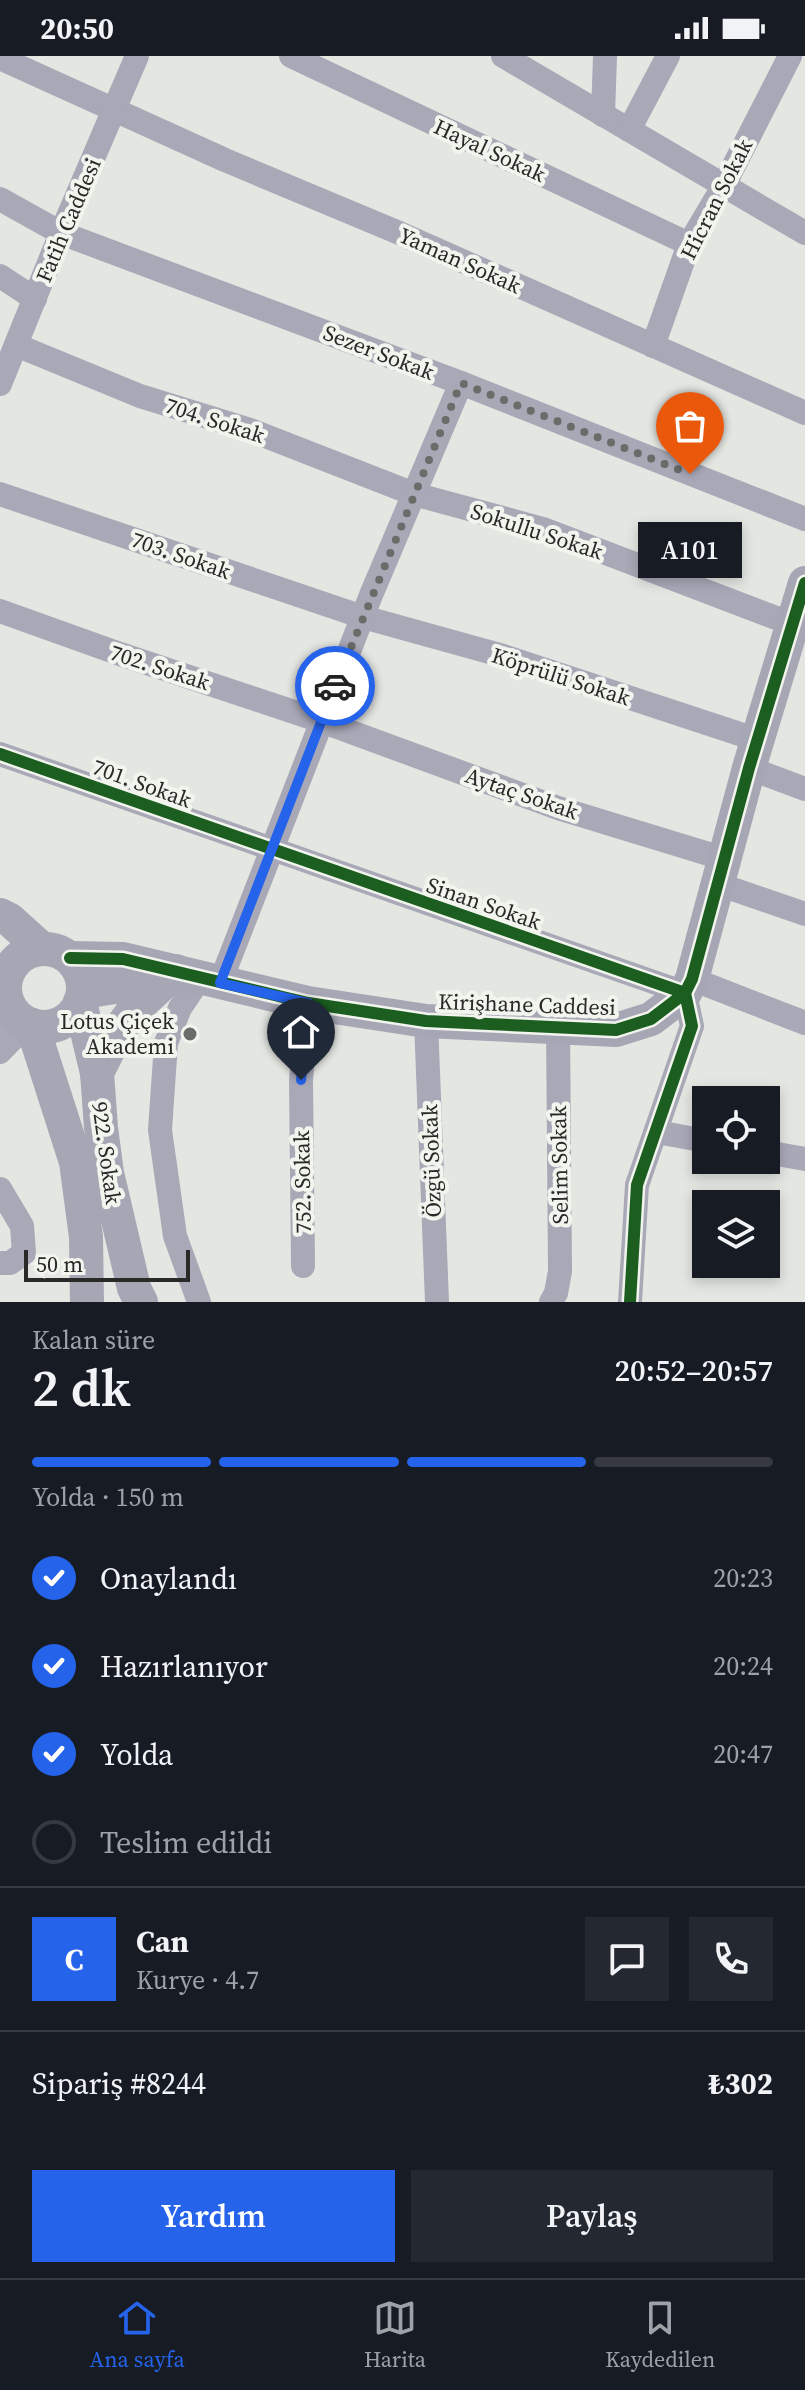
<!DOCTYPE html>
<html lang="tr">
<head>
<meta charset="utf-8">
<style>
  :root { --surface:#171b24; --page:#242831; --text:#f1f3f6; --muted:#9ea1a6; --line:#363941; --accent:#2563eb }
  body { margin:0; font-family:"Source Serif 4",serif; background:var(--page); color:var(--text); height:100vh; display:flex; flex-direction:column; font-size:30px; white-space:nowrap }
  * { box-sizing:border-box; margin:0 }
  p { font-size:26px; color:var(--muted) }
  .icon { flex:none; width:44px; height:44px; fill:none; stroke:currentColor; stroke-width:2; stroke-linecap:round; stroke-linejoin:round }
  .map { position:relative; height:1246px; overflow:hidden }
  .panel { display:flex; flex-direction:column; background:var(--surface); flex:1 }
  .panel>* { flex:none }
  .tools { position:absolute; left:692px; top:1030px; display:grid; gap:16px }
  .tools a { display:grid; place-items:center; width:88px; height:88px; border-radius:0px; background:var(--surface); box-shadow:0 4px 12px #0003; font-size:40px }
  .scale { position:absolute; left:24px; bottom:20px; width:166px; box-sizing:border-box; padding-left:8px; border:4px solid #292a28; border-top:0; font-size:22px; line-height:28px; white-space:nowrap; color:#292a28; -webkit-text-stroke:6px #f2f4ee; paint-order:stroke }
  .pin { position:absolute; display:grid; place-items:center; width:68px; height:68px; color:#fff; margin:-82px -34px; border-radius:50% 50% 50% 0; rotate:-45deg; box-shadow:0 0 8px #0007 }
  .pin .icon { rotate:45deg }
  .courier { position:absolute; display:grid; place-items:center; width:80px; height:80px; margin:-40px; border:6px solid #2563eb; border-radius:50%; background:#fff; color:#222; box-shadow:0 2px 10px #0007 }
  .bubble { position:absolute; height:56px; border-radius:0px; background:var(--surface); box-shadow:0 4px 12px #0003; font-size:26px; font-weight:600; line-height:56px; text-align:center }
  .overview em { font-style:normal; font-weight:600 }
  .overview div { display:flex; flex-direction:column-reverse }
  .overview { display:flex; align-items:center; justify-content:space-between; height:136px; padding:0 32px }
  h1 { font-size:52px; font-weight:600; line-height:60px }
  .bar { display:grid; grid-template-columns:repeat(4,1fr); gap:12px 8px; align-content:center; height:96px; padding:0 32px }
  .bar i { height:10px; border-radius:6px; background:var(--line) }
  .bar .selected { background:var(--accent) }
  .bar p { grid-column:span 4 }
  .line { display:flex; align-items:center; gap:20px; padding:0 32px; border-top:2px solid var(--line) }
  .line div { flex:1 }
  .round { display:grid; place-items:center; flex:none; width:84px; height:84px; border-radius:0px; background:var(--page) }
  ol { padding:0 32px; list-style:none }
  li { display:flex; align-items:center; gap:24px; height:88px }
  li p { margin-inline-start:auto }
  li .icon { padding:8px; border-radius:50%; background:var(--accent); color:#fff; stroke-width:4 }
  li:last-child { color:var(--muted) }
  li i { width:44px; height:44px; border:4px solid var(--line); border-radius:50% }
  .primary-button { display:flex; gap:16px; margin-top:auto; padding:16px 32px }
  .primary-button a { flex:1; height:92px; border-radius:0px; background:var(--accent); color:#fff; font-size:32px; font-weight:600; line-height:92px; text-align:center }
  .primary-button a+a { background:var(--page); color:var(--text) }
  .status { display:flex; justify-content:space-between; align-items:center; height:56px; padding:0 40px; background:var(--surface); direction:ltr }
  .status svg { height:22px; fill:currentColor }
  .menu { display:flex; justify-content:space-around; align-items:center; height:112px; border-top:2px solid var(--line); background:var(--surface); font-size:22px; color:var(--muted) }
  .menu a { display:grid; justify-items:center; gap:4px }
  .menu .selected { color:var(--accent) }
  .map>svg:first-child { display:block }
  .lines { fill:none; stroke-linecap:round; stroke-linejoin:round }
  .street { stroke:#a8a8b7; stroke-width:24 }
  .secondary { stroke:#a7a6b5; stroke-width:34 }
  .cycleway-casing { stroke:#f2f4ee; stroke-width:17 }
  .cycleway { stroke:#1b5e20; stroke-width:12 }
  .done { stroke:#6a6c69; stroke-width:8; stroke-dasharray:0 14.4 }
  .route { stroke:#2563eb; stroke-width:10 }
  .poi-dot { fill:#6a6c69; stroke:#f2f4ee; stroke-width:3 }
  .labels { text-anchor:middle; stroke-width:8; stroke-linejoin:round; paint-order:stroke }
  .street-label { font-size:22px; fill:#292a28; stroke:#f2f4ee }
  .poi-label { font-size:22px; fill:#292a28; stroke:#f2f4ee; text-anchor:end }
</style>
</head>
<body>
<div class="status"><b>20:50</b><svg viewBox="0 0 49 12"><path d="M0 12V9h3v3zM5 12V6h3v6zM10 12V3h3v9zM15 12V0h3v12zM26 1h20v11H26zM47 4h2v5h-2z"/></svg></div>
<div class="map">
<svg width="805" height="1246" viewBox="0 0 805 1246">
  <rect width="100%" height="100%" fill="#e4e6e2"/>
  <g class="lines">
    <!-- street -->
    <g class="street">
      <path d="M291 0 689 188"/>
      <path d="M503 0 805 177"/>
      <path d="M0 2 225 104 397 176 805 357"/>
      <path d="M603 59 605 0"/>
      <path d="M629 74 668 0"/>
      <path d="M0 143 61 177 461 327 805 463"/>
      <path d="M0 220 35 243"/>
      <path d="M16 289 140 340 250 374 414 438 543 473 805 573"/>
      <path d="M653 290 689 188 724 129 790 0"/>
      <path d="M0 328 61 177 137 0"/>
      <path d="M0 438 363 561 500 599 758 684"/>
      <path d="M0 555 120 598 321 665 558 752 725 803"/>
      <path d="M0 698 685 937 692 970 637 1129 630 1246"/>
      <path d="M749 712 805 733"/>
      <path d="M718 828 805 858"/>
      <path d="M692 923 805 967"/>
      <path d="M220 927 371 539 461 327"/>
      <path d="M426 965 437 1246"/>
      <path d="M0 975 13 955"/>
      <path d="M0 996 28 967"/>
      <path d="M657 1076 706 1085"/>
      <path d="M766 1096 805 1103"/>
      <path d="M0 1133 22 1170 24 1197 10 1207H0"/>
      <path d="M303 1210 301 1024 308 947"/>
      <path d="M199 1246 175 1180 160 1074 166 987 180 952 201 921"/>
      <path d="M551 1246 556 1237 560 1215 558 971"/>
    </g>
    <!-- secondary -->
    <g class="secondary">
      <path d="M0 859 10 864 41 892"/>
      <circle cx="44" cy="932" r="39"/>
      <path d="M70 902 123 903 308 947 426 965 616 974 651 963 685 937 692 923 749 712 805 527"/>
      <path d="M83 936 134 928 171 916"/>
      <path d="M80 946 97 1017 101 1072 107 1117 134 1232 141 1246"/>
      <path d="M32 969 76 1106 86 1181 87 1246"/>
      <path d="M97 1017 117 977 133 955 176 915"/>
    </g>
    <defs>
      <g id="cycleway">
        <path d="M0 698 685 937 692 970 637 1129 630 1246"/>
        <path d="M70 902 123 903 308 947 426 965 616 974 651 963 685 937 692 923 749 712 805 527"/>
      </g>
    </defs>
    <!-- cycleway casing -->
    <use href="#cycleway" class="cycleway-casing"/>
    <!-- cycleway -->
    <use href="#cycleway" class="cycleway"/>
  </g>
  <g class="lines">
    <!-- done -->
    <path class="done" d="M335 630 461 327 690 418"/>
    <!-- route -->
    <path class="route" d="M301 1024 308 947 220 927 335 630"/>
  </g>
  <!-- markers -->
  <circle class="poi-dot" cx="190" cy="978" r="8"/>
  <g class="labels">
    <!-- street labels -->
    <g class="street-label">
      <text transform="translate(490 94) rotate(25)" y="8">Hayal Sokak</text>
      <text transform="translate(716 143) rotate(-63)" y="8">Hicran Sokak</text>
      <text transform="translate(68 164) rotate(-67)" y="8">Fatih Caddesi</text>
      <text transform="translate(460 204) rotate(24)" y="8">Yaman Sokak</text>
      <text transform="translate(379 296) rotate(21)" y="8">Sezer Sokak</text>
      <text transform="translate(215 364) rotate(18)" y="8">704. Sokak</text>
      <text transform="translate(537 475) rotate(18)" y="8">Sokullu Sokak</text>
      <text transform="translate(181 499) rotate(19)" y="8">703. Sokak</text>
      <text transform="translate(160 611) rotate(18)" y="8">702. Sokak</text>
      <text transform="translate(561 620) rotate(18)" y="8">Köprülü Sokak</text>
      <text transform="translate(142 727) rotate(20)" y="8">701. Sokak</text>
      <text transform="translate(522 737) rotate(19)" y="8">Aytaç Sokak</text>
      <text transform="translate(484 847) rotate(19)" y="8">Sinan Sokak</text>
      <text transform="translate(527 948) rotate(2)" y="8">Kirişhane Caddesi</text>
      <text transform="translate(107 1097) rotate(82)" y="8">922. Sokak</text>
      <text transform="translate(431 1105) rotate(-92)" y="8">Özgü Sokak</text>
      <text transform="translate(559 1109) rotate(-91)" y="8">Selim Sokak</text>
      <text transform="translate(302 1126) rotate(-91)" y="8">752. Sokak</text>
    </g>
    <!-- poi labels -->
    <g class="poi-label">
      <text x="174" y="973">Lotus Çiçek<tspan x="174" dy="25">Akademi</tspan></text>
    </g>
  </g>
</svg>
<div class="tools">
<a><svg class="icon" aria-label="locate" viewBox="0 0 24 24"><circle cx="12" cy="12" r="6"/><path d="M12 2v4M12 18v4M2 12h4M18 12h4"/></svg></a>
<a><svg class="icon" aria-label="layers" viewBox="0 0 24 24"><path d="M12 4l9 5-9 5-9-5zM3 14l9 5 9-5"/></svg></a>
</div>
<div class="scale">50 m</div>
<div class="pin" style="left:690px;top:418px;background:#ea580c"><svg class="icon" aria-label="bag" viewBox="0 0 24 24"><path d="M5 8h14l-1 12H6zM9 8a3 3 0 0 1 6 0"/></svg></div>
<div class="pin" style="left:301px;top:1024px;background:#1f2937"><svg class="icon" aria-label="home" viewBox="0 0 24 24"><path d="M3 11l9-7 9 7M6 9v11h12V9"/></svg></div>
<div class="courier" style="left:335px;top:630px"><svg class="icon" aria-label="car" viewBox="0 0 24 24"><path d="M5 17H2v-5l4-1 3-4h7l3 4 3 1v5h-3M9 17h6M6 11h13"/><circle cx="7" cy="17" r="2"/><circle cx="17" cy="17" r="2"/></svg></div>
<div class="bubble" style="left:638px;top:466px;width:104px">A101</div>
</div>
<section class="panel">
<div class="overview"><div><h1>2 dk</h1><p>Kalan süre</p></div><em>20:52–20:57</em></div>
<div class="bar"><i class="selected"></i><i class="selected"></i><i class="selected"></i><i></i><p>Yolda · 150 m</p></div>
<ol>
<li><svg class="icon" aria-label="check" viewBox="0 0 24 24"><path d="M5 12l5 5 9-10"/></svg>Onaylandı<p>20:23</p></li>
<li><svg class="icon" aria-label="check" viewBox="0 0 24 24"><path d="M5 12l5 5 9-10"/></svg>Hazırlanıyor<p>20:24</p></li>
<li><svg class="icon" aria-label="check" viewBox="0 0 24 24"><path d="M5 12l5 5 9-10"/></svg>Yolda<p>20:47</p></li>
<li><i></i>Teslim edildi</li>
</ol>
<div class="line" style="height:144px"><b class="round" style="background:var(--accent);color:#fff">C</b><div><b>Can</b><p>Kurye · 4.7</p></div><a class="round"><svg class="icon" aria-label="chat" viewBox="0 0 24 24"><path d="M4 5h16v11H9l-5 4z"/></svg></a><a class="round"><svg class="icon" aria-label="phone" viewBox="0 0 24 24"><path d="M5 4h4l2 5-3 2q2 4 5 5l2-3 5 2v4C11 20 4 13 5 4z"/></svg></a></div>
<div class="line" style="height:104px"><div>Sipariş #8244</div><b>₺302</b></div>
<div class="primary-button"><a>Yardım</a><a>Paylaş</a></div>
</section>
<nav class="menu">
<a class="selected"><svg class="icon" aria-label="home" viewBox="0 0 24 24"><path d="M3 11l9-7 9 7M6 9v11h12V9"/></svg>Ana sayfa</a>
<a><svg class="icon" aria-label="map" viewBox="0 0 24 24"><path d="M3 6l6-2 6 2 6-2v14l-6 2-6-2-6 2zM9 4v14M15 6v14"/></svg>Harita</a>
<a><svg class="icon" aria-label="saved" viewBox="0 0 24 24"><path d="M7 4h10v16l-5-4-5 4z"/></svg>Kaydedilen</a>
</nav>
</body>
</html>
